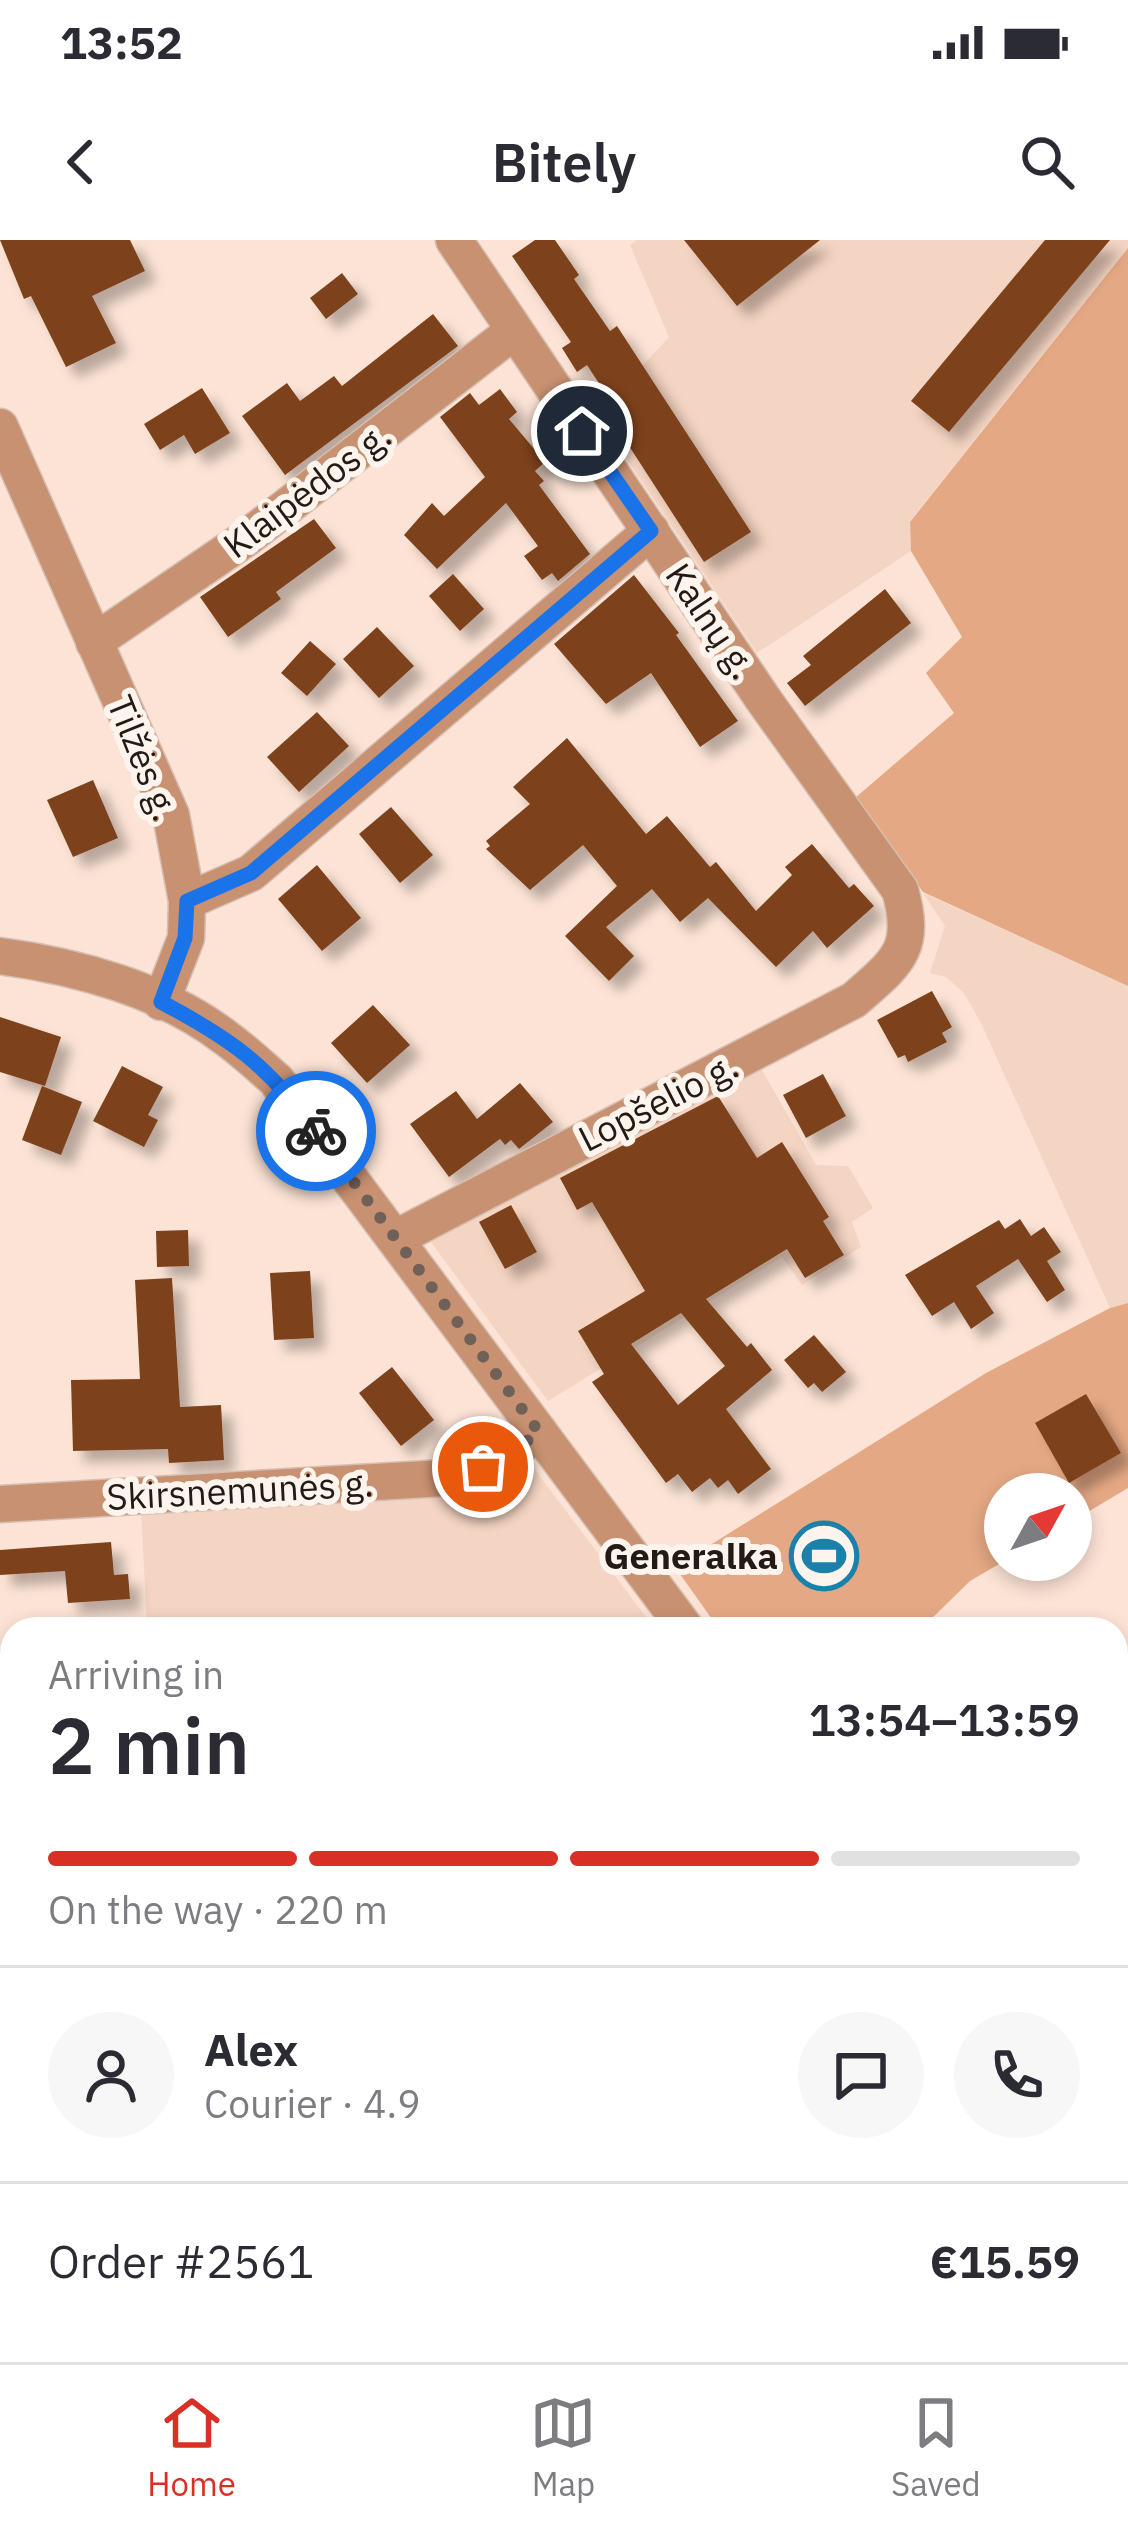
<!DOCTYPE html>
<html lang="en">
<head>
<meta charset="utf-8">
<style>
  :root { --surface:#fff; --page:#f7f7f7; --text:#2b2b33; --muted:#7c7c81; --line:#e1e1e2; --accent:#d93025 }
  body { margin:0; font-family:"IBM Plex Sans",sans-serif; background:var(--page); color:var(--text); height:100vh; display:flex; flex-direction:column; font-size:45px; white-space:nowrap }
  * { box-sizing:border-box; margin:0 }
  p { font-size:39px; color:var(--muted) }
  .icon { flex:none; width:66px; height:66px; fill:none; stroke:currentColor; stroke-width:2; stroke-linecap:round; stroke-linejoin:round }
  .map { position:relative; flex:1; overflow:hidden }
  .sheet { position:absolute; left:0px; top:1377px; width:1128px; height:747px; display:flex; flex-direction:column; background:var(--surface); border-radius:36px 36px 0 0; box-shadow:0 6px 18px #0003 }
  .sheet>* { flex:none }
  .needle { width:78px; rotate:50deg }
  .tools { position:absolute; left:984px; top:1233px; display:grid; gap:24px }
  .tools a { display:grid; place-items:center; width:108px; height:108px; border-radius:50%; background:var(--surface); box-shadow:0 6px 18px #0003; font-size:60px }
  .pin { position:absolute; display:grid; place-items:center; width:102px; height:102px; color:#fff; margin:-51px; border:6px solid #fff; border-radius:50%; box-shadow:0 3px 12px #0007 }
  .courier { position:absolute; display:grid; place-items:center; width:120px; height:120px; margin:-60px; border:9px solid #1a73e8; border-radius:50%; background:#fff; color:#222; box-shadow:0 3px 15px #0007 }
  .head em { font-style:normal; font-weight:600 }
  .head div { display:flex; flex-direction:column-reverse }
  .head { display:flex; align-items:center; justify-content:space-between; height:204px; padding:0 48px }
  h1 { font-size:78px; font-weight:600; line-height:90px }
  .bar { display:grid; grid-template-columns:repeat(4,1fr); gap:18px 12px; align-content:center; height:144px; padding:0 48px }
  .bar i { height:15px; border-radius:9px; background:var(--line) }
  .bar .active { background:var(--accent) }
  .bar p { grid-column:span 4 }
  .line { display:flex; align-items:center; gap:30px; padding:0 48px; border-top:3px solid var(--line) }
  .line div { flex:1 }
  .round { display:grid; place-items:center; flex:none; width:126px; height:126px; border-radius:63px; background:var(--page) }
  .status { display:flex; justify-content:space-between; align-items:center; height:84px; padding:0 60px; background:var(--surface); direction:ltr }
  .status svg { height:33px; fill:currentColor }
  header { display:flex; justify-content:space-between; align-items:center; height:156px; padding:0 48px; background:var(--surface); font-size:54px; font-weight:600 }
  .menu { display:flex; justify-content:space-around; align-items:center; height:168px; border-top:3px solid var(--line); background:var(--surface); font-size:33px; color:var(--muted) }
  .menu a { display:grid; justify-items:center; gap:6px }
  .menu .active { color:var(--accent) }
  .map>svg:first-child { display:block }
  .built { fill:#f4d4c2 }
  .green { fill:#e5a884 }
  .building { fill:#7d421b; fill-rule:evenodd; filter:url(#shadow) }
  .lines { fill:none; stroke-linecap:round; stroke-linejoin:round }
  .minor-casing { stroke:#d5bfb2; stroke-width:39 }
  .major-casing { stroke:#d5bfb2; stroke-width:39 }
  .minor { stroke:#c89171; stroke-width:36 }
  .major { stroke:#974a0e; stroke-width:36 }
  .done { stroke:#6f6058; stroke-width:12; stroke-dasharray:0 21.6 }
  .route { stroke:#1a73e8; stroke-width:15 }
  .labels { text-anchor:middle; stroke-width:12; stroke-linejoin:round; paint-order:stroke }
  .street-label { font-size:36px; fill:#231a15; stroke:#fef4ee }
  .poi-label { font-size:36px; font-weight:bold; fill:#231a15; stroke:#fef4ee; text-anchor:end }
</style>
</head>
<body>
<div class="status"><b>13:52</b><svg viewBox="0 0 49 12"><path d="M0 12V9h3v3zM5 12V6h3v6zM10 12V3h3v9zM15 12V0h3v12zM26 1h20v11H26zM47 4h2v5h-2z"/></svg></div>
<header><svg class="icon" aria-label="back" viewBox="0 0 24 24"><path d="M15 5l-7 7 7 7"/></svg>Bitely<svg class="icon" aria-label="search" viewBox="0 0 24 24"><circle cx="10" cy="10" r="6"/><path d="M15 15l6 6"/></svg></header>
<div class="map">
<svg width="1128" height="2122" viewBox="0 0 1128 2122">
  <defs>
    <filter id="shadow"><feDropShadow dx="11" dy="11" stdDeviation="6" flood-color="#0004"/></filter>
  </defs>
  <rect width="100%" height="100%" fill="#fce3d5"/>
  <!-- built -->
  <g class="built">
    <path d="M637 0H1128V8L910 281 911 311 757 413 597 175 669 97 630 5Z"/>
    <path d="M923 653 1128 746V1063L1110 1068 981 783 964 753 946 737 930 733 945 686Z"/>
    <path d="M758 823 816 925 848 926 873 968 852 982 861 1007 802 1045 782 1017 548 1161 428 998Z"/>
    <path d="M529 1222 655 1389H147L141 1266Z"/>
    <path d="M12 1465V1887L0 1894V1466Z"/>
    <path d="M12 1920V2112H217L207 2122H0V1927Z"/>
    <path d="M1116 2013 1128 2030V2122H634L639 2112H1116Z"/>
  </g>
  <!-- green -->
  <g class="green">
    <path d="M1128 8V746L923 652 855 558 954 473 926 433 962 397 911 311 910 282Z"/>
    <path d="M1128 1063V1248L1071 1282V1254H1005L1006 1320 970 1341 921 1389H719L675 1327 986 1133 1110 1068Z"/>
    <path d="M340 2112H483L499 2122H332Z"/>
  </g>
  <!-- building -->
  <g class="building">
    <path d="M0 0H130L145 31 92 56 116 103 66 127 31 56 24 59Z"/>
    <path d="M535 0H555L579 35 574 39 610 91 617 86 751 292 704 322 609 175 615 168 587 125 577 132 562 108 571 102 512 16Z"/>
    <path d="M684 0H820L737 66Z"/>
    <path d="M1045 0H1110L949 192 911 161Z"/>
    <path d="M342 33 358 54 326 79 310 58Z"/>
    <path d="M433 74 458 106 285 235 242 176 287 143 300 161 334 136 342 146Z"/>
    <path d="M202 148 230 193 195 214 184 195 160 210 144 184Z"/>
    <path d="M500 149 517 172 509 179 545 222 535 231 544 241 539 245 590 314 558 341 552 333 542 340 524 316 538 306 506 263 437 329 404 295 432 263 444 276 485 237 440 177 470 153 479 165Z"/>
    <path d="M314 279 336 308 276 352 281 359 228 397 200 357Z"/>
    <path d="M453 334 484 369 460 391 429 356Z"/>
    <path d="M634 335 679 393 676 395 738 481 700 507 651 433 606 464 554 404Z"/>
    <path d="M885 349 911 383 805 466 787 443 811 425 803 416Z"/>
    <path d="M377 387 414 426 379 458 343 419Z"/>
    <path d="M310 401 336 424 307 456 281 433Z"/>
    <path d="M317 472 349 506 299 552 267 517Z"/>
    <path d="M567 498 646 594 667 576 710 627 716 622 756 671 792 635 785 627 812 604 849 648 854 644 874 666 827 708 813 691 776 727 708 658 680 682 652 649 606 687 634 716 609 741 565 696 617 646 583 605 530 650 486 609 490 606 486 601 530 564 513 547Z"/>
    <path d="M93 540 118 598 73 617 47 560Z"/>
    <path d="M391 567 433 615 400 643 359 594Z"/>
    <path d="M317 625 361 678 322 711 278 659Z"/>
    <path d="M932 751 952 787 942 793 947 802 908 822 905 815 898 818 877 780Z"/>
    <path d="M373 765 410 805 367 843 331 803Z"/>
    <path d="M0 777 61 797 45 846 0 832Z"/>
    <path d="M122 826 163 847 148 875 158 880 144 907 93 881Z"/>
    <path d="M823 834 846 876 806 898 783 855Z"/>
    <path d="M520 843 553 882 519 909 511 900 505 905 500 899 449 937 410 884 456 851 477 879Z"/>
    <path d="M42 846 82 862 61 915 22 900Z"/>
    <path d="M718 856 757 918 782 902 829 977 823 981 844 1015 805 1038 787 1009 706 1059 747 1107 751 1103 772 1130 726 1169 771 1229 738 1254 728 1240 718 1248 710 1238 692 1252 678 1234 666 1243 592 1142 604 1134 578 1091 645 1051 592 962 577 970 560 938ZM681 1073 725 1126 678 1165 631 1104Z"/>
    <path d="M511 965 537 1012 505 1029 479 982Z"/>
    <path d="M1020 979 1031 996 1044 987 1061 1012 1047 1021 1065 1050 1047 1062 1018 1019 976 1046 994 1073 971 1089 954 1062 932 1076 905 1035 999 980 1005 989Z"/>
    <path d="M188 990 189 1026 157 1027 156 991Z"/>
    <path d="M310 1031 314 1098 274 1100 270 1033Z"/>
    <path d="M172 1038 180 1167 221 1165 224 1220 169 1223 168 1209 73 1211 71 1140 140 1139 135 1040Z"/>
    <path d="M814 1095 846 1132 822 1152 814 1143 808 1148 784 1120Z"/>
    <path d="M392 1127 434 1180 401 1206 359 1153Z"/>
    <path d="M1086 1154 1121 1213 1069 1243 1035 1183Z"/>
    <path d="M111 1302 114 1335 128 1334 130 1359 68 1363 65 1331 0 1335V1310Z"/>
  </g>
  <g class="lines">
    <defs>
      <g id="minor">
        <path d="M0 187 171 575 187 661 186 698 161 762"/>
        <path d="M94 402 245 299 514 91"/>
        <path d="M187 661 251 633 651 291"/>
        <path d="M0 716C76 726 164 750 226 798 244 811 260 826 276 840L686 1389"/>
        <path d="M396 998 854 760C897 722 917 710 900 650L763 459 454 0"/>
        <path d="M0 1264 461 1237 505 1217 539 1192"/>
        <path d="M0 1909 12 1903"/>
        <path d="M1116 1981 1128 1999"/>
      </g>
      <g id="major">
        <path d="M1116 1680 1128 1674"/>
        <path d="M614 2122 618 2112"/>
      </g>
    </defs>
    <!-- minor casing -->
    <use href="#minor" class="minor-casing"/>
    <!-- major casing -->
    <use href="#major" class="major-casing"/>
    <!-- minor -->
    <use href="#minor" class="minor"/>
    <!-- major -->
    <use href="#major" class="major"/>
  </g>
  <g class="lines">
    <!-- done -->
    <path class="done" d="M316 891 539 1192 505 1217 483 1227"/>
    <!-- route -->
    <path class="route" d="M316 891C267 825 233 800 161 762L185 698 187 661 251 633 651 291 582 191"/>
  </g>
  <!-- icons -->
  <defs>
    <symbol id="stadium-ring" viewBox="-11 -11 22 22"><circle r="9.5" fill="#fef4ee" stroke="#1a81ab" stroke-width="1.5"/><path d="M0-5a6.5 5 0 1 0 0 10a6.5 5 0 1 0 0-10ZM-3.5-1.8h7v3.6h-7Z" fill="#1a81ab"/></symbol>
  </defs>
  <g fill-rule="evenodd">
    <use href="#stadium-ring" x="786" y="1278" width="76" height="76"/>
  </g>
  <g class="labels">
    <!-- street labels -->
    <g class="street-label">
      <text transform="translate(307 250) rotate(-37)" y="13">Klaipėdos g.</text>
      <text transform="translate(711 381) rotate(56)" y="13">Kalnų g.</text>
      <text transform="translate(143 518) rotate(68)" y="13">Tilžės g.</text>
      <text transform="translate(658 862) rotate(-27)" y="13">Lopšelio g.</text>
      <text transform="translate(240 1250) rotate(-3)" y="13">Skirsnemunės g.</text>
    </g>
    <!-- poi labels -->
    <g class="poi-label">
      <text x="778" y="1329">Generalka</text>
    </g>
  </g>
</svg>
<div class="tools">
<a><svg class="needle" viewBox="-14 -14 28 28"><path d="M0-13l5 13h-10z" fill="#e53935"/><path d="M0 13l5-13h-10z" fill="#7c7c81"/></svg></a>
</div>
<div class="pin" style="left:483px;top:1227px;background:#ea580c"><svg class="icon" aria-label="bag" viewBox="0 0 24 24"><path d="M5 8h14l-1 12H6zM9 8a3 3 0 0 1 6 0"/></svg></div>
<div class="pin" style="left:582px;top:191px;background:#1f2937"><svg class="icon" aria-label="home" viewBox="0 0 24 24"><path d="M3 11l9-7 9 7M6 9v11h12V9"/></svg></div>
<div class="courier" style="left:316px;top:891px"><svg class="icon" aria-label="bike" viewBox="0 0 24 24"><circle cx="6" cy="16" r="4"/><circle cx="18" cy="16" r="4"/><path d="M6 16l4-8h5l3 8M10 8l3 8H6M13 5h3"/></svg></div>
<section class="sheet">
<div class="head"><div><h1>2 min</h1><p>Arriving in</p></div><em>13:54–13:59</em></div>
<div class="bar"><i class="active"></i><i class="active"></i><i class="active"></i><i></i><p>On the way · 220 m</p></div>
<div class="line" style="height:216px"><a class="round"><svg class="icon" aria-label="person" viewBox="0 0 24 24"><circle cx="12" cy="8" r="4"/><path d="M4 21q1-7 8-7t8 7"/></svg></a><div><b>Alex</b><p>Courier · 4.9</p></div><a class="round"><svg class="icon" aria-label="chat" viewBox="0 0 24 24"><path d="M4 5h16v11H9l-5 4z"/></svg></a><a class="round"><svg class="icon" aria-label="phone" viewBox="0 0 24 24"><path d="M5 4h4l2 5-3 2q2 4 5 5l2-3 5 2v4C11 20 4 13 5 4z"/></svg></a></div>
<div class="line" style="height:156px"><div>Order #2561</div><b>€15.59</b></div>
</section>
</div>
<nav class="menu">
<a class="active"><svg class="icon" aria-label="home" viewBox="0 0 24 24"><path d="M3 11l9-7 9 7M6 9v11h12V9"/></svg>Home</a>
<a><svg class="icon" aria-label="map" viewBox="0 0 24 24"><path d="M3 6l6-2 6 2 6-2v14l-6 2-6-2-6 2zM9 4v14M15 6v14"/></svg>Map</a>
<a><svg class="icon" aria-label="saved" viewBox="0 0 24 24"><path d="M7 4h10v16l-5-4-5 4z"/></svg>Saved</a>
</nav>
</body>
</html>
